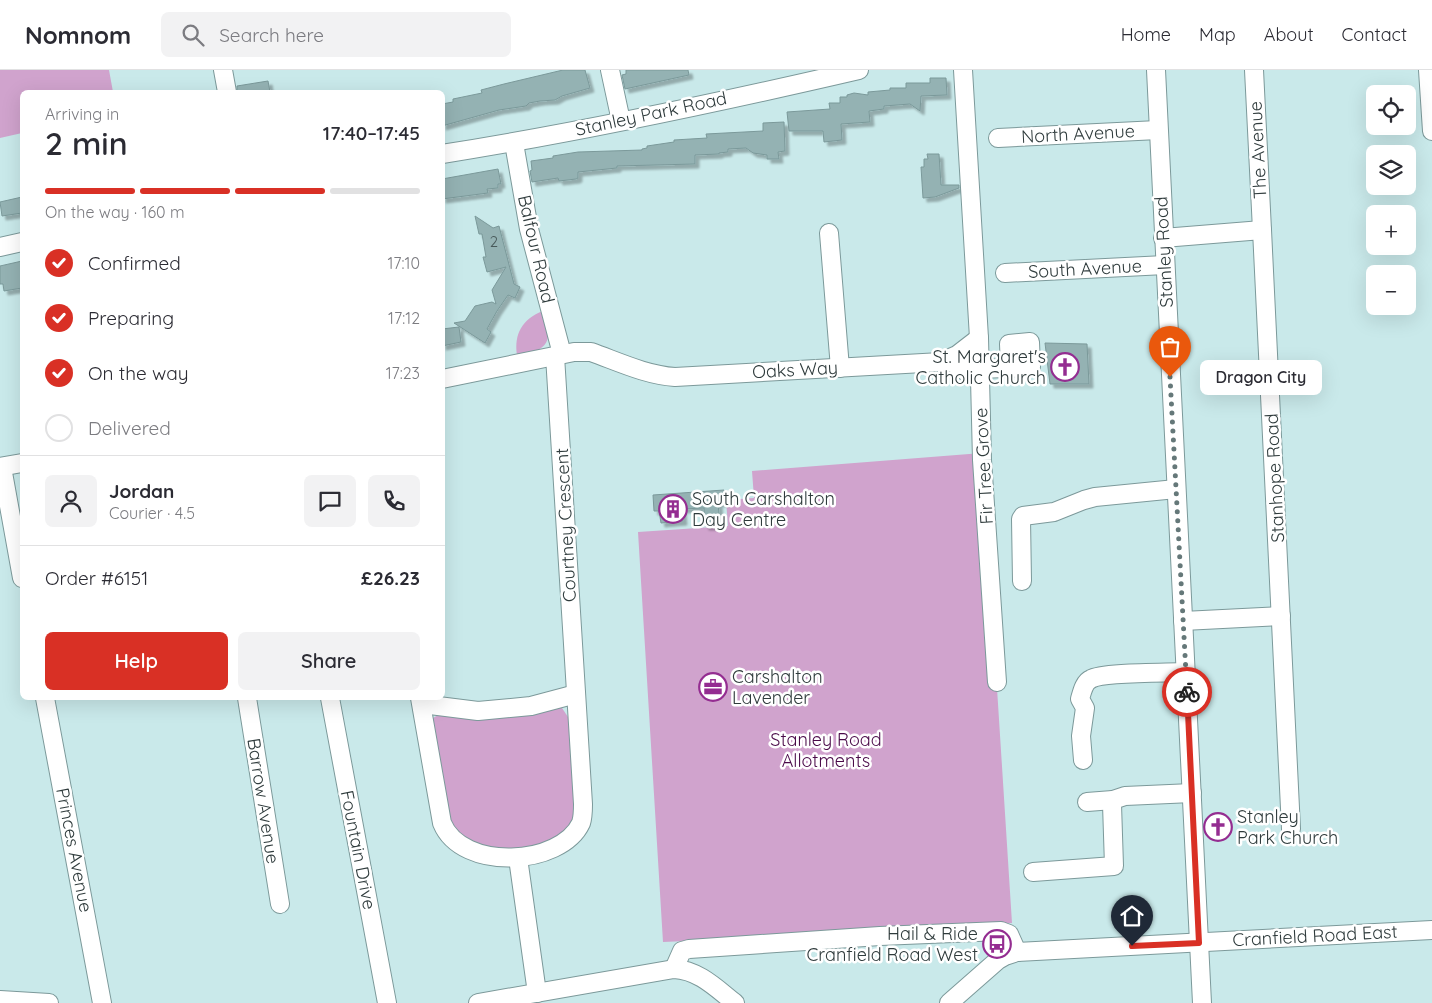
<!DOCTYPE html>
<html lang="en">
<head>
<meta charset="utf-8">
<style>
  :root { --surface:#fff; --page:#f2f2f3; --text:#2b2b33; --muted:#7c7c81; --line:#e1e1e2; --accent:#d93025 }
  body { margin:0; font-family:Quicksand,sans-serif; background:var(--page); color:var(--text); height:100vh; display:flex; flex-direction:column; font-size:19px; white-space:nowrap }
  * { box-sizing:border-box; margin:0 }
  p { font-size:16px; color:var(--muted) }
  .icon { flex:none; width:28px; height:28px; fill:none; stroke:currentColor; stroke-width:2; stroke-linecap:round; stroke-linejoin:round }
  .map { position:relative; flex:1; overflow:hidden }
  .sheet { position:absolute; left:20px; top:20px; width:425px; height:610px; display:flex; flex-direction:column; background:var(--surface); border-radius:8px; box-shadow:0 5px 20px #0002 }
  .sheet>* { flex:none }
  .fabs { position:absolute; left:1366px; top:15px; display:grid; gap:10px }
  .fabs a { display:grid; place-items:center; width:50px; height:50px; border-radius:8px; background:var(--surface); box-shadow:0 5px 20px #0002; font-size:25px }
  .pin { position:absolute; display:grid; place-items:center; width:42px; height:42px; color:#fff; margin:-51px -21px; border-radius:50% 50% 50% 0; rotate:-45deg; box-shadow:0 0 5px #0007 }
  .pin .icon { rotate:45deg }
  .courier { position:absolute; display:grid; place-items:center; width:50px; height:50px; margin:-25px; border:4px solid #d93025; border-radius:50%; background:#fff; color:#222; box-shadow:0 1px 6px #0007 }
  .bubble { position:absolute; height:35px; border-radius:8px; background:var(--surface); box-shadow:0 5px 20px #0002; font-size:16px; font-weight:600; line-height:35px; text-align:center }
  .overview em { font-style:normal; font-weight:600 }
  .overview div { display:flex; flex-direction:column-reverse }
  .overview { display:flex; align-items:center; justify-content:space-between; height:85px; padding:0 25px }
  h1 { font-size:32px; font-weight:600; line-height:38px }
  .bar { display:grid; grid-template-columns:repeat(4,1fr); gap:8px 5px; align-content:center; height:60px; padding:0 25px }
  .bar i { height:6px; border-radius:4px; background:var(--line) }
  .bar .on { background:var(--accent) }
  .bar p { grid-column:span 4 }
  .line { display:flex; align-items:center; gap:12px; padding:0 25px; border-top:1px solid var(--line) }
  .line div { flex:1 }
  .round { display:grid; place-items:center; flex:none; width:52px; height:52px; border-radius:8px; background:var(--page) }
  ol { padding:0 25px; list-style:none }
  li { display:flex; align-items:center; gap:15px; height:55px }
  li p { margin-inline-start:auto }
  li .icon { padding:5px; border-radius:50%; background:var(--accent); color:#fff; stroke-width:4 }
  li:last-child { color:var(--muted) }
  li i { width:28px; height:28px; border:2px solid var(--line); border-radius:50% }
  .action { display:flex; gap:10px; margin-top:auto; padding:10px 25px }
  .action a { flex:1; height:58px; border-radius:8px; background:var(--accent); color:#fff; font-size:20px; font-weight:600; line-height:58px; text-align:center }
  .action a+a { background:var(--page); color:var(--text) }
  header { display:flex; align-items:center; gap:30px; box-sizing:border-box; height:70px; padding:0 25px; background:var(--surface); border-bottom:1px solid var(--line) }
  header strong { font-size:24px }
  nav { display:flex; gap:28px; margin-inline-start:auto; font-size:18px }
  .search { width:350px; height:45px; background:var(--page); display:flex; align-items:center; gap:12px; box-sizing:border-box; padding:0 18px; border-radius:8px; color:var(--muted); font-size:19px }
  .map>svg:first-child { display:block }
  .green { fill:#d0a3cd }
  .building { fill:#94b2b3; stroke:#7b999a; filter:url(#shadow) }
  .lines { fill:none; stroke-linecap:round; stroke-linejoin:round }
  .minor-casing { stroke:#7c999a; stroke-width:20 }
  .minor { stroke:#fff; stroke-width:18 }
  .done { stroke:#657879; stroke-width:5; stroke-dasharray:0 9 }
  .route { stroke:#d93025; stroke-width:6 }
  .labels { text-anchor:middle; stroke-width:5; stroke-linejoin:round; paint-order:stroke }
  .number-label { font-size:15px; fill:#48595a }
  .street-label { font-size:18px; fill:#2f3b3c; stroke:#fff }
  .poi-label { font-size:18px; fill:#2f3b3c; stroke:#fff; text-anchor:start }
  .park-label { font-size:18px; fill:#4a0a49; stroke:#fff }
</style>
</head>
<body>
<header>
<strong>Nomnom</strong>
<div class="search"><svg class="icon" aria-label="search" viewBox="0 0 24 24"><circle cx="10" cy="10" r="6"/><path d="M15 15l6 6"/></svg>Search here</div>
<nav><a>Home</a><a>Map</a><a>About</a><a>Contact</a></nav>
</header>
<div class="map">
<svg width="1432" height="933" viewBox="0 0 1432 933">
  <defs>
    <filter id="shadow"><feDropShadow dx="4" dy="4" stdDeviation="1" flood-color="#0004"/></filter>
  </defs>
  <rect width="100%" height="100%" fill="#c9e9ea"/>
  <!-- green -->
  <g class="green">
    <path d="M0 0H109L113 22H22V63L0 68Z"/>
    <path d="M543 241C544 248 549 258 548 265 548 281 529 283 517 285 514 264 522 249 543 241Z"/>
    <path d="M982 383 1012 853 848 864 663 872 638 462 728 456 726 430 754 428 752 401Z"/>
    <path d="M555 638H562L570 650 576 747 561 766 539 776 506 781 467 772 450 754 432 652 433 648 440 644Z"/>
  </g>
  <!-- building -->
  <g class="building">
    <path d="M563 0H585L590 18 562 26 555 30 540 31 529 33 526 36 499 40 442 56V34L453 32V29L482 23 481 20 504 14Z"/>
    <path d="M626 0H688L689 5 625 19 622 5 626 4Z"/>
    <path d="M930 8H946L947 25 921 26 920 41 910 34 884 36V39L869 41 870 52 841 54 842 70 824 72 823 61H789L787 42 830 39 829 33H840V27H847V25L854 23 868 25V22L890 20V18H906V13H930Z"/>
    <path d="M268 11 270 22H237V16Z"/>
    <path d="M784 52 785 81 778 82 779 89H767V85L753 83 746 78 728 79V82L719 83V84L695 85V94L617 96V98L578 102V108L576 109 559 111 558 108 532 112 530 101 532 100 531 91 553 88V86L578 82 642 80V79L647 78V76L674 72V70L707 68 706 64 763 61V53Z"/>
    <path d="M927 84H939L941 115H959V118L935 127 923 128 921 97H924V89H928Z"/>
    <path d="M498 99 501 114H498V118L487 119 488 123 442 129V109Z"/>
    <path d="M22 127V143L2 146 0 132Z"/>
    <path d="M475 146 493 158 499 156 514 214 520 217 515 228 508 225 497 241 487 259 491 262 485 273 454 253 465 251 475 236 492 232 496 234 492 220 506 197 487 202 483 187H486L482 164H479Z"/>
    <path d="M22 191V218L4 221 3 214H0V196Z"/>
    <path d="M459 257 461 272 442 276V259Z"/>
    <path d="M1045 273 1087 274 1089 314H1050Z"/>
    <path d="M724 420 725 432 718 433 720 456H705L704 438 682 439 683 451 661 453 659 441H654L653 425Z"/>
  </g>
  <g class="lines">
    <defs>
      <g id="minor">
        <path d="M223 0 227 22"/>
        <path d="M610 0 621 51"/>
        <path d="M963 0 979 268 982 390 997 612"/>
        <path d="M1156 0 1202 933"/>
        <path d="M1254 0 1262 160"/>
        <path d="M1428 0 1432 61"/>
        <path d="M998 68 1158 60"/>
        <path d="M514 73 529 159 562 284"/>
        <path d="M442 84C582 62 721 32 859 0"/>
        <path d="M829 163 840 298"/>
        <path d="M1163 168 1262 160 1291 759"/>
        <path d="M0 177 22 172"/>
        <path d="M1005 203 1165 195"/>
        <path d="M949 290 980 311"/>
        <path d="M980 299 1031 297 1030 272 1009 274 1010 298"/>
        <path d="M442 309 574 282H591C619 292 646 305 675 307L941 292 957 285 979 268"/>
        <path d="M0 397 22 393"/>
        <path d="M2 397 22 508"/>
        <path d="M1022 511 1021 449 1023 446 1054 442 1084 430 1095 427 1176 419"/>
        <path d="M1183 551 1281 546"/>
        <path d="M45 628 102 933"/>
        <path d="M247 628 280 834"/>
        <path d="M330 628 387 933"/>
        <path d="M420 628 442 753C462 802 561 796 581 753 583 747 583 740 583 734L555 286"/>
        <path d="M422 634 478 641 531 636 576 624"/>
        <path d="M1083 690 1081 666 1085 638 1080 629C1082 622 1084 612 1091 609 1102 602 1168 603 1186 602"/>
        <path d="M1087 732 1113 730 1125 726 1192 723"/>
        <path d="M518 788 537 923"/>
        <path d="M1033 802 1114 796 1112 734 1113 730"/>
        <path d="M674 899 682 881 689 879 880 866 1001 861 1009 864 1017 882"/>
        <path d="M0 930 49 933"/>
        <path d="M478 933 674 899C699 900 717 919 735 933"/>
        <path d="M949 933 998 890 1005 886 1017 882 1432 860"/>
      </g>
    </defs>
    <!-- minor casing -->
    <use href="#minor" class="minor-casing"/>
    <!-- minor -->
    <use href="#minor" class="minor"/>
  </g>
  <g class="lines">
    <!-- done -->
    <path class="done" d="M1170 307 1187 622"/>
    <!-- route -->
    <path class="route" d="M1132 876 1199 873 1187 622"/>
  </g>
  <!-- icons -->
  <defs>
    <symbol id="church-ring" viewBox="-11 -11 22 22"><circle r="9.5" fill="#fff" stroke="#942d91" stroke-width="1.5"/><path d="M-1.2-6h2.4v3.5h3.3v2.4h-3.3V6h-2.4V-.1h-3.3v-2.4h3.3Z" fill="#942d91"/></symbol>
    <symbol id="building-ring" viewBox="-11 -11 22 22"><circle r="9.5" fill="#fff" stroke="#942d91" stroke-width="1.5"/><path d="M-4-6H4V6H1V3H-1V6H-4ZM-2.5-4.3h1.7v1.8h-1.7ZM.8-4.3h1.7v1.8H.8ZM-2.5-1h1.7V.8h-1.7ZM.8-1h1.7V.8H.8Z" fill="#942d91"/></symbol>
    <symbol id="office-ring" viewBox="-11 -11 22 22"><circle r="9.5" fill="#fff" stroke="#942d91" stroke-width="1.5"/><path d="M-6-3h4V-5.5h4V-3h4V5H-6ZM-1-4.5V-3h2v-1.5ZM-6 0V1H6V0Z" fill="#942d91"/></symbol>
    <symbol id="bus-ring" viewBox="-11 -11 22 22"><circle r="9.5" fill="#fff" stroke="#942d91" stroke-width="1.5"/><path d="M-5-6H5V4H4V6H2V4H-2V6H-4V4H-5ZM-3.5-4V0h7V-4ZM-3.5 1.2v1.5H-2V1.2ZM2 1.2v1.5H3.5V1.2Z" fill="#942d91"/></symbol>
  </defs>
  <g fill-rule="evenodd">
    <use href="#church-ring" x="1049" y="281" width="32" height="32"/>
    <use href="#building-ring" x="657" y="423" width="32" height="32"/>
    <use href="#office-ring" x="697" y="601" width="32" height="32"/>
    <use href="#church-ring" x="1202" y="741" width="32" height="32"/>
    <use href="#bus-ring" x="981" y="858" width="32" height="32"/>
  </g>
  <g class="labels">
    <!-- number labels -->
    <g class="number-label">
      <text x="494" y="177">2</text>
    </g>
    <!-- street labels -->
    <g class="street-label">
      <text transform="translate(651 44) rotate(-12)" y="6">Stanley Park Road</text>
      <text transform="translate(1078 64) rotate(-3)" y="6">North Avenue</text>
      <text transform="translate(1258 80) rotate(-93)" y="6">The Avenue</text>
      <text transform="translate(536 179) rotate(77)" y="6">Balfour Road</text>
      <text transform="translate(1164 182) rotate(-93)" y="6">Stanley Road</text>
      <text transform="translate(1085 199) rotate(-3)" y="6">South Avenue</text>
      <text transform="translate(795 300) rotate(-3)" y="6">Oaks Way</text>
      <text transform="translate(984 396) rotate(-93)" y="6">Fir Tree Grove</text>
      <text transform="translate(1275 408) rotate(-93)" y="6">Stanhope Road</text>
      <text transform="translate(566 455) rotate(-93)" y="6">Courtney Crescent</text>
      <text transform="translate(263 731) rotate(81)" y="6">Barrow Avenue</text>
      <text transform="translate(74 780) rotate(79)" y="6">Princes Avenue</text>
      <text transform="translate(358 780) rotate(79)" y="6">Fountain Drive</text>
      <text transform="translate(1315 866) rotate(-3)" y="6">Cranfield Road East</text>
    </g>
    <!-- poi labels -->
    <g class="poi-label">
      <text x="1046" y="293" text-anchor="end">St. Margaret's<tspan x="1046" dy="21">Catholic Church</tspan></text>
      <text x="692" y="435">South Carshalton<tspan x="692" dy="21">Day Centre</tspan></text>
      <text x="732" y="613">Carshalton<tspan x="732" dy="21">Lavender</tspan></text>
      <text x="1237" y="753">Stanley<tspan x="1237" dy="21">Park Church</tspan></text>
      <text x="978" y="870" text-anchor="end">Hail &amp; Ride<tspan x="978" dy="21">Cranfield Road West</tspan></text>
    </g>
    <!-- park labels -->
    <g class="park-label">
      <text x="826" y="676">Stanley Road<tspan x="826" dy="21">Allotments</tspan></text>
    </g>
  </g>
</svg>
<div class="fabs">
<a><svg class="icon" aria-label="locate" viewBox="0 0 24 24"><circle cx="12" cy="12" r="6"/><path d="M12 2v4M12 18v4M2 12h4M18 12h4"/></svg></a>
<a><svg class="icon" aria-label="layers" viewBox="0 0 24 24"><path d="M12 4l9 5-9 5-9-5zM3 14l9 5 9-5"/></svg></a>
<a>+</a>
<a>−</a>
</div>
<div class="pin" style="left:1170px;top:307px;background:#ea580c"><svg class="icon" aria-label="bag" viewBox="0 0 24 24"><path d="M5 8h14l-1 12H6zM9 8a3 3 0 0 1 6 0"/></svg></div>
<div class="pin" style="left:1132px;top:876px;background:#1f2937"><svg class="icon" aria-label="home" viewBox="0 0 24 24"><path d="M3 11l9-7 9 7M6 9v11h12V9"/></svg></div>
<div class="courier" style="left:1187px;top:622px"><svg class="icon" aria-label="bike" viewBox="0 0 24 24"><circle cx="6" cy="16" r="4"/><circle cx="18" cy="16" r="4"/><path d="M6 16l4-8h5l3 8M10 8l3 8H6M13 5h3"/></svg></div>
<div class="bubble" style="left:1200px;top:290px;width:122px">Dragon City</div>
<section class="sheet">
<div class="overview"><div><h1>2 min</h1><p>Arriving in</p></div><em>17:40–17:45</em></div>
<div class="bar"><i class="on"></i><i class="on"></i><i class="on"></i><i></i><p>On the way · 160 m</p></div>
<ol>
<li><svg class="icon" aria-label="check" viewBox="0 0 24 24"><path d="M5 12l5 5 9-10"/></svg>Confirmed<p>17:10</p></li>
<li><svg class="icon" aria-label="check" viewBox="0 0 24 24"><path d="M5 12l5 5 9-10"/></svg>Preparing<p>17:12</p></li>
<li><svg class="icon" aria-label="check" viewBox="0 0 24 24"><path d="M5 12l5 5 9-10"/></svg>On the way<p>17:23</p></li>
<li><i></i>Delivered</li>
</ol>
<div class="line" style="height:90px"><a class="round"><svg class="icon" aria-label="person" viewBox="0 0 24 24"><circle cx="12" cy="8" r="4"/><path d="M4 21q1-7 8-7t8 7"/></svg></a><div><b>Jordan</b><p>Courier · 4.5</p></div><a class="round"><svg class="icon" aria-label="chat" viewBox="0 0 24 24"><path d="M4 5h16v11H9l-5 4z"/></svg></a><a class="round"><svg class="icon" aria-label="phone" viewBox="0 0 24 24"><path d="M5 4h4l2 5-3 2q2 4 5 5l2-3 5 2v4C11 20 4 13 5 4z"/></svg></a></div>
<div class="line" style="height:65px"><div>Order #6151</div><b>£26.23</b></div>
<div class="action"><a>Help</a><a>Share</a></div>
</section>
</div>
</body>
</html>
